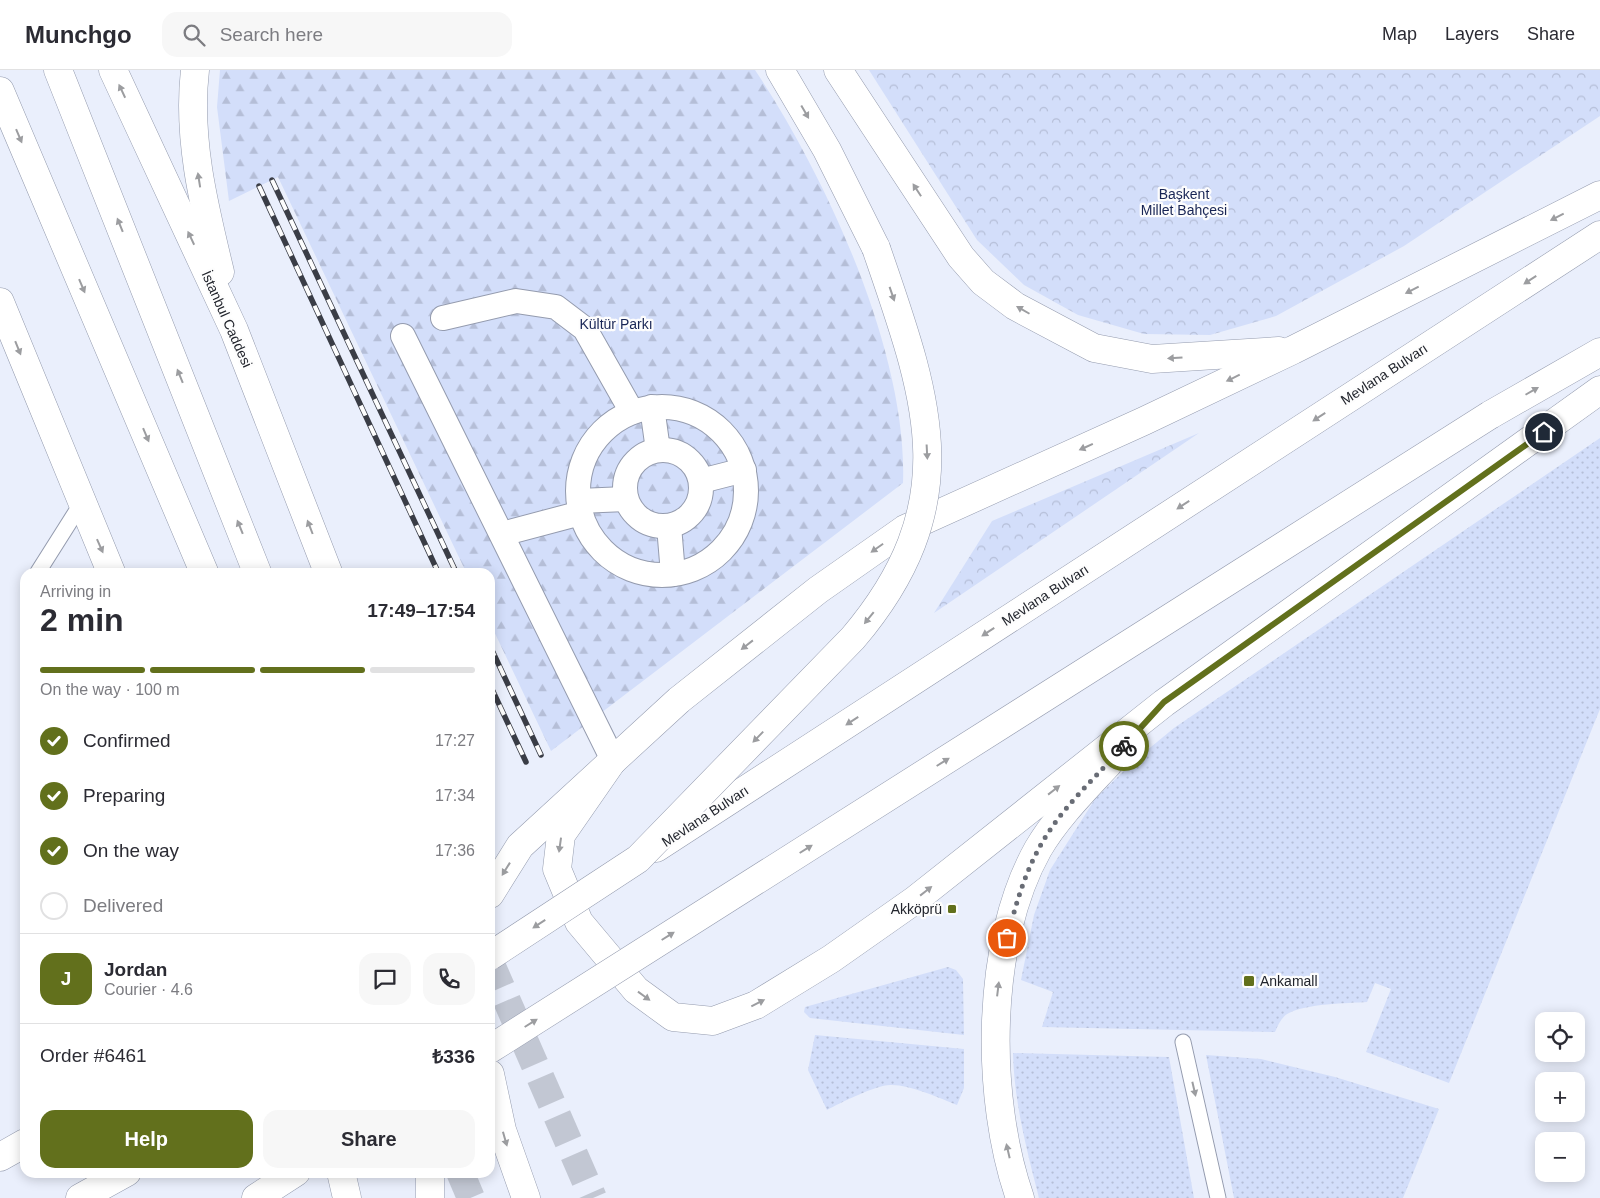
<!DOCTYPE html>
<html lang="en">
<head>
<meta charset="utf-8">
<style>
  :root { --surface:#fff; --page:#f7f7f7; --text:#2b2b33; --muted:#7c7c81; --line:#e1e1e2; --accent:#62701c }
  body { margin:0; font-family:Helvetica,sans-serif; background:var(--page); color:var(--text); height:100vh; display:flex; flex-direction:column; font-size:19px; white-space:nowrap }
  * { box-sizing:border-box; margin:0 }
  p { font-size:16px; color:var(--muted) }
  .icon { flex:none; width:28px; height:28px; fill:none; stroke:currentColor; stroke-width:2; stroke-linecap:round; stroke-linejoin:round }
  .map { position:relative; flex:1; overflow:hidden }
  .side { position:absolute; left:20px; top:498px; width:475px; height:610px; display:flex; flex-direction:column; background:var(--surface); border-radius:15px; box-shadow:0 2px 12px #0003 }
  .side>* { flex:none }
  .tools { position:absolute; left:1535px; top:942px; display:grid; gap:10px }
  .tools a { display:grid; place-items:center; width:50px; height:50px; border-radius:10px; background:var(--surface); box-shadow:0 2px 12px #0003; font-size:25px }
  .pin { position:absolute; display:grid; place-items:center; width:42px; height:42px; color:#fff; margin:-21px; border:2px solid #fff; border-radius:50%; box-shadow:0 1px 5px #0007 }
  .courier { position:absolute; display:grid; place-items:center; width:50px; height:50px; margin:-25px; border:4px solid #62701c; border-radius:50%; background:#fff; color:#222; box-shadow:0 1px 6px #0007 }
  .summary em { font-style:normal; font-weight:700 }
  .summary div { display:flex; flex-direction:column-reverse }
  .summary { display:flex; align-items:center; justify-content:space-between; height:85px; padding:0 20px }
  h1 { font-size:32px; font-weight:700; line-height:38px }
  .bar { display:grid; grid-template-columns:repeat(4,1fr); gap:8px 5px; align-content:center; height:60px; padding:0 20px }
  .bar i { height:6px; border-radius:4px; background:var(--line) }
  .bar .active { background:var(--accent) }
  .bar p { grid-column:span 4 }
  .line { display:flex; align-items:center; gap:12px; padding:0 20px; border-top:1px solid var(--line) }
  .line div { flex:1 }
  .round { display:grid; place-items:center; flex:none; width:52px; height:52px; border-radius:15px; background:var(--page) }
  ol { padding:0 20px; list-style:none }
  li { display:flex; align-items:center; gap:15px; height:55px }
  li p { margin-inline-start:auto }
  li .icon { padding:5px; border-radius:50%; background:var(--accent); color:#fff; stroke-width:4 }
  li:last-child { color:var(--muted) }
  li i { width:28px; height:28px; border:2px solid var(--line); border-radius:50% }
  .primary-button { display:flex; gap:10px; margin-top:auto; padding:10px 20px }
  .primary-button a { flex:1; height:58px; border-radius:15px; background:var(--accent); color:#fff; font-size:20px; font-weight:700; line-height:58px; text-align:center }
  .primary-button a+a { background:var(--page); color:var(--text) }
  header { display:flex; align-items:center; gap:30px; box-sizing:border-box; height:70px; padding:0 25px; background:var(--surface); border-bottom:1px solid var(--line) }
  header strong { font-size:24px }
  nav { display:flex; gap:28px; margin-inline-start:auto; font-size:18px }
  .search { width:350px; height:45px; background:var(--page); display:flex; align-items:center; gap:12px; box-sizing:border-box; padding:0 18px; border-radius:15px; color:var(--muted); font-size:19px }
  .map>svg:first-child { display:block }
  .grass { fill:url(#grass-dots) }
  .forest { fill:url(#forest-firs) }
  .park { fill:url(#park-crowns) }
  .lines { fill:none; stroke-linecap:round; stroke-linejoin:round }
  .trunk-tunnel { stroke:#c2c7d3; stroke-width:28; stroke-dasharray:28 14; stroke-linecap:butt }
  .service-casing { stroke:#949bae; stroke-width:17 }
  .pedestrian-casing { stroke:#949bae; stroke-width:26 }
  .trunk-casing { stroke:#949bae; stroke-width:29 }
  .service { stroke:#fff; stroke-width:15 }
  .pedestrian { stroke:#fff; stroke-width:24 }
  .trunk { stroke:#fff; stroke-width:28 }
  .rail-casing { stroke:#3a3d46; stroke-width:5.5 }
  .rail { stroke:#fdfdfd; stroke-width:4; stroke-dasharray:11; stroke-linecap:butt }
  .trunk-bridge-casing { stroke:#949bae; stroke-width:29; stroke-linecap:butt }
  .trunk-bridge { stroke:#fff; stroke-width:28 }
  .oneway { fill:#9c9da0 }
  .done { stroke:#686c75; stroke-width:5; stroke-dasharray:0 9 }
  .route { stroke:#62701c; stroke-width:6 }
  .poi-dot { fill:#62701c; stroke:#fdfdfd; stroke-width:2 }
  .labels { text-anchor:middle; stroke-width:4.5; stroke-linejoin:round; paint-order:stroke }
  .park-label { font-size:14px; fill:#182555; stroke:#fdfdfd }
  .street-label { font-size:14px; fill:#22252d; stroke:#fdfdfd }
  .poi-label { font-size:14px; fill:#22252d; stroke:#fdfdfd; text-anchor:end }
</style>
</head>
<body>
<header>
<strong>Munchgo</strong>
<div class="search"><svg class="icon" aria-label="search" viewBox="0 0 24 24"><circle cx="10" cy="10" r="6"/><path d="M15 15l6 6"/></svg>Search here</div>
<nav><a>Map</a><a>Layers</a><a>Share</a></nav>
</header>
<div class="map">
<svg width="1600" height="1128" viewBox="0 0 1600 1128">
  <defs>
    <pattern id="grass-dots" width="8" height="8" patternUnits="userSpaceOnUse" patternTransform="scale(1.25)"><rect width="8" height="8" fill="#d3defa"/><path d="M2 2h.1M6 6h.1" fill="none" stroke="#b5bed7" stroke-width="1.8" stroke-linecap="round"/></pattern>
    <pattern id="forest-firs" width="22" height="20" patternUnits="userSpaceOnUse" patternTransform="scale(1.25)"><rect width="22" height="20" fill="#d3defa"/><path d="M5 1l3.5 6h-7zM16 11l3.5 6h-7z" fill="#b5bed7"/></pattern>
    <pattern id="park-crowns" width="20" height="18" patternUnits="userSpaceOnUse" patternTransform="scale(1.25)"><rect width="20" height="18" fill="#d3defa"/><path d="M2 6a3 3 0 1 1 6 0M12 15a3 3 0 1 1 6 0" fill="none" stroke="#b5bed7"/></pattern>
  </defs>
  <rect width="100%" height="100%" fill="#eaeffc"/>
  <!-- grass -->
  <g class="grass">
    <path d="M1600 368V639L1449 1013 1366 982 1391 919 1375 913 1367 932C1348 933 1305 934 1289 943 1282 946 1278 955 1275 962L1042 957 1053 922 1021 910 1034 845 1050 800 1095 729 1134 691 1174 658Z"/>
    <path d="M948 897 956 900 963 909 964 965 810 948 804 942 805 937Z"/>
    <path d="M815 965 964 979V1018L957 1035C940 1028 908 1014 890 1015 876 1015 840 1033 827 1040L808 1000Z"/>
    <path d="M1013 983 1169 987 1194 1128H1039C1027 1081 1014 1032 1013 983Z"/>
    <path d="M1206 985 1261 989 1335 1007 1439 1039 1403 1128H1234Z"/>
  </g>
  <!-- forest -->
  <path class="forest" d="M220 0H755C826 106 908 284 903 413L551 681 490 553V502H466L278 107 229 131 217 37Z"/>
  <!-- park -->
  <g class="park">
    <path d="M869 0H1600V46L1404 176 1276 246 1210 265 1144 264 1078 245 1024 215 977 170Z"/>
    <path d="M1199 363 934 543 992 451Z"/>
  </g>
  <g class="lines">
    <!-- trunk-tunnel -->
    <g class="trunk-tunnel">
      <path d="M490 892 593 1128"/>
      <path d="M460 1102 471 1128"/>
    </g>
    <defs>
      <g id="service">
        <path d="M38 502 81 434"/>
        <path d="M1183 972 1218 1128"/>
      </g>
      <g id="pedestrian">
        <path d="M443 248 516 231 556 237 585 259 632 342"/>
        <path d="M403 266 613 690"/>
        <path d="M652 337 658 380"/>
        <circle cx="662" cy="421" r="84"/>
        <circle cx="663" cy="418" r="38"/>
        <path d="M701 411 744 400"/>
        <path d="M579 431 626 429"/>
        <path d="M669 456 673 504"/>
        <path d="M502 464 581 443"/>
      </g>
      <g id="trunk">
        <path d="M58 0 257 502"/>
        <path d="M113 0 234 260 328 502"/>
        <path d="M195 0C187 68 204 136 220 202"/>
        <path d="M780 0 827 80 876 178"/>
        <path d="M838 0 961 187 983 212 1015 236 1094 278 1152 289 1279 281"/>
        <path d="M0 21 204 502"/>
        <path d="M0 232 111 502"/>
        <path d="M1490 345 1600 282"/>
        <path d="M613 690 561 765 557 799 579 852 636 920 673 947 713 951 756 935 831 889 915 830 1164 633 1600 320"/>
        <path d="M656 778 1600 165"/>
        <path d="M490 824 520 776 679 630 818 520 905 459 1144 351 1293 280 1600 125"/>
        <path d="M490 1004 502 1060 526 1128"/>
        <path d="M0 1087 25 1073"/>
        <path d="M341 1102 347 1128"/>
        <path d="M430 1102V1128"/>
        <path d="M80 1128 127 1102"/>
        <path d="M256 1128 296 1102"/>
        <path d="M1020 1128C985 1028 985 873 1038 779 1056 748 1084 720 1108 694"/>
      </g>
    </defs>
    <!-- service casing -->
    <use href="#service" class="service-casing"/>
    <!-- pedestrian casing -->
    <use href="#pedestrian" class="pedestrian-casing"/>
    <!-- trunk casing -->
    <use href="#trunk" class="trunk-casing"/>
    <!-- service -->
    <use href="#service" class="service"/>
    <!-- pedestrian -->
    <use href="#pedestrian" class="pedestrian"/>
    <!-- trunk -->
    <use href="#trunk" class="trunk"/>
    <defs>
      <g id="rail">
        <path d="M272 110 456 502"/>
        <path d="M259 116 438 502"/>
        <path d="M490 576 541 685"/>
        <path d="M490 615 526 692"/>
      </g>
    </defs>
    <!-- rail casing -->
    <use href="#rail" class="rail-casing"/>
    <!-- rail -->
    <use href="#rail" class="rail"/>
    <defs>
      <g id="trunk-bridge">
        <path d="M490 886 638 789 853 568C968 432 928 329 876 178"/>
        <path d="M490 979 1490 345"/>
      </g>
    </defs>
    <!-- trunk-bridge casing -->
    <use href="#trunk-bridge" class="trunk-bridge-casing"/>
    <!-- trunk-bridge -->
    <use href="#trunk-bridge" class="trunk-bridge"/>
  </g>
  <!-- one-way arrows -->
  <defs><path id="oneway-solid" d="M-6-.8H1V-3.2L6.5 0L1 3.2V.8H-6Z" transform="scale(1.25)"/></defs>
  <g class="oneway">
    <use href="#oneway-solid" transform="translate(122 21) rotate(-115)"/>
    <use href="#oneway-solid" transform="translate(805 42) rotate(60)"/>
    <use href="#oneway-solid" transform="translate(19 66) rotate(67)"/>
    <use href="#oneway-solid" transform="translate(199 110) rotate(-99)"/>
    <use href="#oneway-solid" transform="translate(917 120) rotate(-123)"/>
    <use href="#oneway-solid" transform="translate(1557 147) rotate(153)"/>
    <use href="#oneway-solid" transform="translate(120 155) rotate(-112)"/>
    <use href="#oneway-solid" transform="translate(191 168) rotate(-115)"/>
    <use href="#oneway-solid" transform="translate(1530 210) rotate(147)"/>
    <use href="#oneway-solid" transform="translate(82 216) rotate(67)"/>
    <use href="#oneway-solid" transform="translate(1412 220) rotate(153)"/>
    <use href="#oneway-solid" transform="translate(892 224) rotate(71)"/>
    <use href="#oneway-solid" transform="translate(1023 240) rotate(-150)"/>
    <use href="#oneway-solid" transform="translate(18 278) rotate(68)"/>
    <use href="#oneway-solid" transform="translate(1175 288) rotate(176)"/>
    <use href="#oneway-solid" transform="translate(180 306) rotate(-112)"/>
    <use href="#oneway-solid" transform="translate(1233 308) rotate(154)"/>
    <use href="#oneway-solid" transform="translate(1532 321) rotate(-30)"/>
    <use href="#oneway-solid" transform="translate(1319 347) rotate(147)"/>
    <use href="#oneway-solid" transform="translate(146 365) rotate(67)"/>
    <use href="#oneway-solid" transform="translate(1086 377) rotate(156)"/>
    <use href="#oneway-solid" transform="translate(927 382) rotate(87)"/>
    <use href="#oneway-solid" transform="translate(1183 435) rotate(147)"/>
    <use href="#oneway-solid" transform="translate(240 457) rotate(-112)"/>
    <use href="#oneway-solid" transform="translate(310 457) rotate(-111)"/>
    <use href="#oneway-solid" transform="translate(100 476) rotate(66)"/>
    <use href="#oneway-solid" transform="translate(877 478) rotate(145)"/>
    <use href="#oneway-solid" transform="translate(869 548) rotate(129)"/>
    <use href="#oneway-solid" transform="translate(988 562) rotate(147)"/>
    <use href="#oneway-solid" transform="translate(747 575) rotate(142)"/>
    <use href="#oneway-solid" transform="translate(852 651) rotate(147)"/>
    <use href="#oneway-solid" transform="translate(758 667) rotate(134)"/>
    <use href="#oneway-solid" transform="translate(943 692) rotate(-32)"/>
    <use href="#oneway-solid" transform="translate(1054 720) rotate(-38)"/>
    <use href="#oneway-solid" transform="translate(560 775) rotate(98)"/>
    <use href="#oneway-solid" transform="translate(806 779) rotate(-32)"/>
    <use href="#oneway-solid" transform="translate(506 799) rotate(122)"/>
    <use href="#oneway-solid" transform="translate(926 821) rotate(-38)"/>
    <use href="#oneway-solid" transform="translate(539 854) rotate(147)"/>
    <use href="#oneway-solid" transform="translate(668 866) rotate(-32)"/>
    <use href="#oneway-solid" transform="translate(998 919) rotate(-83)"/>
    <use href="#oneway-solid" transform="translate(644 926) rotate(36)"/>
    <use href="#oneway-solid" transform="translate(758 933) rotate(-27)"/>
    <use href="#oneway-solid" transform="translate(531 953) rotate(-32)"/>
    <use href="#oneway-solid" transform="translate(1194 1019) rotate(77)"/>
    <use href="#oneway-solid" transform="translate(505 1069) rotate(74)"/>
    <use href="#oneway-solid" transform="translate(1008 1081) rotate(-103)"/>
  </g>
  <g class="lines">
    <!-- done -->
    <path class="done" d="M1007 868C1015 838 1023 808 1038 780 1058 741 1095 708 1124 676"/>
    <!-- route -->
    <path class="route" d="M1124 676 1164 632 1544 362"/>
  </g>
  <!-- markers -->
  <g class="poi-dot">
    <rect x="947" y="834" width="10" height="10" rx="2.5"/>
    <rect x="1243" y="905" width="12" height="12" rx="2.5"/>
  </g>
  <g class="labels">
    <!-- park labels -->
    <g class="park-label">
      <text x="1184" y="129">Başkent<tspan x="1184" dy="16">Millet Bahçesi</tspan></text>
      <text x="616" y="259">Kültür Parkı</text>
    </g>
    <!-- street labels -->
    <g class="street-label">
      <text transform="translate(227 249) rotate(66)" y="5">İstanbul Caddesi</text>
      <text transform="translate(1384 304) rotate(-33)" y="5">Mevlana Bulvarı</text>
      <text transform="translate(1045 525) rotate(-33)" y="5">Mevlana Bulvarı</text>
      <text transform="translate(705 746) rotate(-33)" y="5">Mevlana Bulvarı</text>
    </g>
    <!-- poi labels -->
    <g class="poi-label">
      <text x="942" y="844">Akköprü</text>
      <text x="1260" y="916" text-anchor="start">Ankamall</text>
    </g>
  </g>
</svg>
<div class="tools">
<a><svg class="icon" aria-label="locate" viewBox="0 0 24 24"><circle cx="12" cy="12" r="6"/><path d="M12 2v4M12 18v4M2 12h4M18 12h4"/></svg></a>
<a>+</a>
<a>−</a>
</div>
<div class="pin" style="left:1007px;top:868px;background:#ea580c"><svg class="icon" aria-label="bag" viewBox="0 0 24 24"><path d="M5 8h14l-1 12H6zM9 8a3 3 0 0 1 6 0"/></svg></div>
<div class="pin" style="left:1544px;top:362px;background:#1f2937"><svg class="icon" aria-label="home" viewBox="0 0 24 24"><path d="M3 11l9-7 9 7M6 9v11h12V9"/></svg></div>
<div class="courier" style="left:1124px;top:676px"><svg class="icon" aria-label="bike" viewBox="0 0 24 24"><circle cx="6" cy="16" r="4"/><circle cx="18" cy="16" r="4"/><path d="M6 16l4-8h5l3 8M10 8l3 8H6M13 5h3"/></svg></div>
<section class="side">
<div class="summary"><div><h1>2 min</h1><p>Arriving in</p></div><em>17:49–17:54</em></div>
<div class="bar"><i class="active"></i><i class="active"></i><i class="active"></i><i></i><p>On the way · 100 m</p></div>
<ol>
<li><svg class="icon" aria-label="check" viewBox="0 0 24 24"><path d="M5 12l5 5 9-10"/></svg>Confirmed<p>17:27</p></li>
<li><svg class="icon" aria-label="check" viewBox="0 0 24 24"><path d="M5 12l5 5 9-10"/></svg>Preparing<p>17:34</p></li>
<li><svg class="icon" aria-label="check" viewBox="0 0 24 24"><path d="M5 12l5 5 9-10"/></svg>On the way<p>17:36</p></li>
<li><i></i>Delivered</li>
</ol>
<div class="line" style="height:90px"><b class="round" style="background:var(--accent);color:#fff">J</b><div><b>Jordan</b><p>Courier · 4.6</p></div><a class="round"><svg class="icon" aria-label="chat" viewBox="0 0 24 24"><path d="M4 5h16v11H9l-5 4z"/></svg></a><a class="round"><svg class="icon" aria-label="phone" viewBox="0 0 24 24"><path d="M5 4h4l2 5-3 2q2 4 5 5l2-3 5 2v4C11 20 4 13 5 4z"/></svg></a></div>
<div class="line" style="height:65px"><div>Order #6461</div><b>₺336</b></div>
<div class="primary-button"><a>Help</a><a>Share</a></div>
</section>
</div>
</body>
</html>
